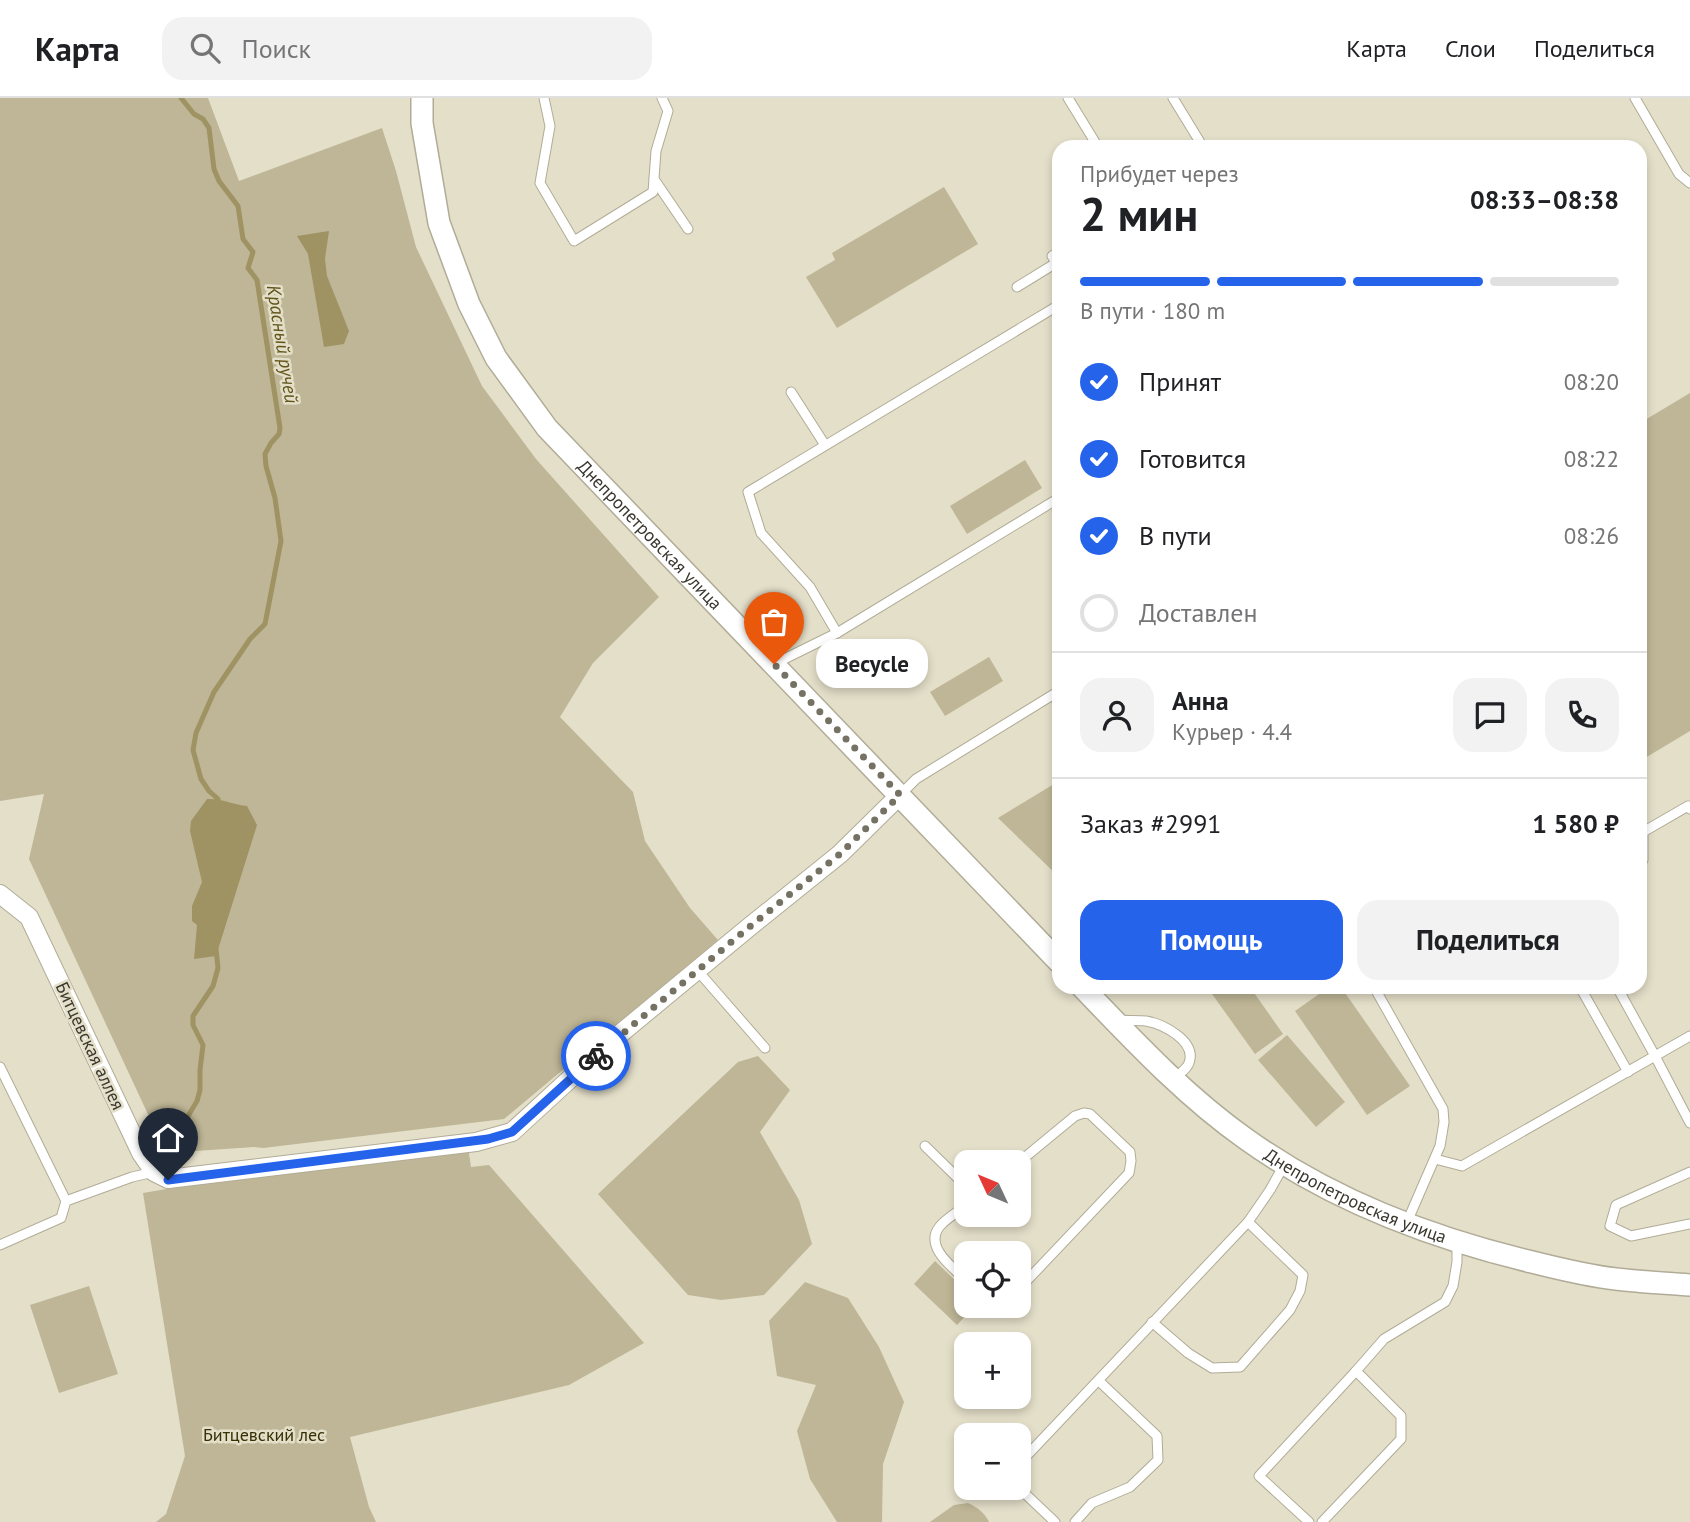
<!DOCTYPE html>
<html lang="ru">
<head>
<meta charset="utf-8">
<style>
  :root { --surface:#fff; --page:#f2f2f2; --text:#202124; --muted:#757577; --line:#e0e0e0; --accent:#2563eb }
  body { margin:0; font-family:"PT Sans",sans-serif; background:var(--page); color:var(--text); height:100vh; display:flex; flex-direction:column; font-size:26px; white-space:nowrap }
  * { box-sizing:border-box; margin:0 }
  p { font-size:23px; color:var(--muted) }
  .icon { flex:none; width:38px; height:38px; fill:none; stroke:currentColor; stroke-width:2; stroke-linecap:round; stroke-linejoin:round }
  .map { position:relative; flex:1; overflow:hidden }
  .drawer { position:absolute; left:1052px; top:42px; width:595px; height:854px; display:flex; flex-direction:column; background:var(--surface); border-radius:21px; box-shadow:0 4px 10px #0003 }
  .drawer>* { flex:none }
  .needle { width:46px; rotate:314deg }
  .buttons { position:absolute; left:954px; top:1052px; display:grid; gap:14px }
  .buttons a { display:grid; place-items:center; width:77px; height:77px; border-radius:14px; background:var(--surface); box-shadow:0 4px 10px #0003; font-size:35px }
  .pin { position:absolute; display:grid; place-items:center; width:60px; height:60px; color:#fff; margin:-72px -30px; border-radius:50% 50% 50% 0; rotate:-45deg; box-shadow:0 0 7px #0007 }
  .pin .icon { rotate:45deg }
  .courier { position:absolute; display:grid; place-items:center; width:70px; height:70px; margin:-35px; border:5px solid #2563eb; border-radius:50%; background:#fff; color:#222; box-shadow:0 2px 9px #0007 }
  .bubble { position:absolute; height:49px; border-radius:21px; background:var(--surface); box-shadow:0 4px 10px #0003; font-size:23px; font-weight:700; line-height:49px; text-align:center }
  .head em { font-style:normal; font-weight:700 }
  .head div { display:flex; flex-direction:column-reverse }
  .head { display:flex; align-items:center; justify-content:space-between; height:119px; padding:0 28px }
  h1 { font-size:46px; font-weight:700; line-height:52px }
  .bar { display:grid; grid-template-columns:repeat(4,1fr); gap:10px 7px; align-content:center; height:84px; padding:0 28px }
  .bar i { height:9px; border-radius:5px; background:var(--line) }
  .bar .selected { background:var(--accent) }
  .bar p { grid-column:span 4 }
  .line { display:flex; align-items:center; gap:18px; padding:0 28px; border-top:2px solid var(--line) }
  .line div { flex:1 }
  .round { display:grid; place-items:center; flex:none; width:74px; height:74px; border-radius:21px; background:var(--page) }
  ol { padding:0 28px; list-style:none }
  li { display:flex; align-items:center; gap:21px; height:77px }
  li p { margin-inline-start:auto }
  li .icon { padding:7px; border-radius:50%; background:var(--accent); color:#fff; stroke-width:4 }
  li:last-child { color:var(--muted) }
  li i { width:38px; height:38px; border:4px solid var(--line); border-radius:50% }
  .action { display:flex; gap:14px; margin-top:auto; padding:14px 28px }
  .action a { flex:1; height:80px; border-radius:21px; background:var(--accent); color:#fff; font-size:28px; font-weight:700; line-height:80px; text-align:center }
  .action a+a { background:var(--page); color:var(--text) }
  header { display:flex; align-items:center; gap:42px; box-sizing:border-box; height:98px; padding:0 35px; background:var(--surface); border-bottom:2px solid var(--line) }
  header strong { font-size:33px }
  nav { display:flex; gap:38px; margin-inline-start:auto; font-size:24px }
  .search { width:490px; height:63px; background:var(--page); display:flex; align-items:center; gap:18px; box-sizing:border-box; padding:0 24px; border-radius:21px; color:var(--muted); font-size:26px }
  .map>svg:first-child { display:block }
  .green { fill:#beb696 }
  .water { fill:#9f9363 }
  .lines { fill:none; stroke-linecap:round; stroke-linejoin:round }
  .stream { stroke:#9f9363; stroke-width:5 }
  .service-casing { stroke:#b1ac97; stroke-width:11 }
  .minor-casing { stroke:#b1ac97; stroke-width:20 }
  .tertiary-casing { stroke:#b1ac97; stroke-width:24 }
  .service { stroke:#fff; stroke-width:9 }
  .minor { stroke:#fff; stroke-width:18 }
  .tertiary { stroke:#fff; stroke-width:21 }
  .done { stroke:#757264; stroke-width:7; stroke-dasharray:0 12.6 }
  .route { stroke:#2563eb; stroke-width:9 }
  .labels { text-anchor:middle; stroke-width:5; stroke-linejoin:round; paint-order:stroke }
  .street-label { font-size:18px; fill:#39372e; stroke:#e4dfc9 }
  .park-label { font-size:18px; fill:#382f05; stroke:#e4dfc9 }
  .water-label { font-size:19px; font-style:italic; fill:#61541a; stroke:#e4dfc9 }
</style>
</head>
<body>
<header>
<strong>Карта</strong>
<div class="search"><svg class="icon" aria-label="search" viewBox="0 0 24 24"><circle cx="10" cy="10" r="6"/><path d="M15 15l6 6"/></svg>Поиск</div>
<nav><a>Карта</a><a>Слои</a><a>Поделиться</a></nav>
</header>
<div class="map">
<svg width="1690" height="1424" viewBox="0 0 1690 1424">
  <rect width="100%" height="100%" fill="#e4dfc9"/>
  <!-- green -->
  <g class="green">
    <path d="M0 0H208L239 83 382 30 396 73 416 149 482 288 536 361 659 499 593 565 560 619 633 694 645 743 690 810 718 842 504 1021 263 1050 254 1049 166 1055 29 761 44 696 0 703Z"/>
    <path d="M944 89 978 146 837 230 806 179 835 162 832 155Z"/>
    <path d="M1690 295V633L1640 663V325Z"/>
    <path d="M1025 362 1042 390 967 436 950 408Z"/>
    <path d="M989 559 1003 583 945 618 930 594Z"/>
    <path d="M1059 683V779L998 720Z"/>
    <path d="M1207 889H1250L1283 936 1255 956Z"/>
    <path d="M1329 889H1341L1410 988 1367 1017 1295 913Z"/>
    <path d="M1287 937 1345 1004 1316 1029 1258 962Z"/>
    <path d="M758 958 790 992 760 1034 799 1102 812 1146 764 1197 721 1202 688 1197 598 1096 738 964Z"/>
    <path d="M468 1049 471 1069 489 1067 644 1245 569 1287 350 1339 369 1409 376 1424H156L166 1416 185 1358 143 1095 267 1074Z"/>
    <path d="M935 1163 966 1193V1208H975L957 1227 914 1186Z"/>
    <path d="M805 1184 848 1200 879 1249 904 1304 883 1366 882 1424H837L810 1381 797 1333 816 1287 777 1278 769 1223Z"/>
    <path d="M89 1188 118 1276 59 1295 30 1207Z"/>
    <path d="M968 1405C978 1410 984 1414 989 1424H930L954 1407Z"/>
  </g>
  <!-- water -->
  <g class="water">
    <path d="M329 133 325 161 327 178 349 233 344 246 324 249 308 156 297 138Z"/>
    <path d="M207 701C222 700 234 707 247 708L257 727 216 858 194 861 197 827 192 823V808L202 784 190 733 191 723Z"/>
  </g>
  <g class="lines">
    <!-- stream -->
    <g class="stream">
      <path d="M181 0 194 16 203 21 209 30 214 71 219 83 238 108 243 141 253 154 248 170 257 182 280 330 279 336 271 345 265 356 266 368 275 400 281 443 265 526 250 541 214 594 196 635 193 652 201 681 209 693 218 701 219 706"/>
      <path d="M188 1024V1018L197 1003 200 992V972L203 947 193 927V918L213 888 218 870 216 851"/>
    </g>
    <defs>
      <g id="service">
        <path d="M544 0 550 28 540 85 574 143 653 94 656 53 668 13 662 0"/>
        <path d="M1068 0 1098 49"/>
        <path d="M1173 0 1203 49"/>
        <path d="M1635 0 1679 76 1690 85"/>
        <path d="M654 81 688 131"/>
        <path d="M1058 168 1052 158 1059 154"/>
        <path d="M1017 189 1056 165"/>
        <path d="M791 294 825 347"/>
        <path d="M837 535 1059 400"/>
        <path d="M774 566 837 535 810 489 761 435 748 394 1059 207"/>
        <path d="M900 697 916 681 1059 593"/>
        <path d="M1640 764 1643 762V734L1688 708 1690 711"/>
        <path d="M697 872 765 950"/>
        <path d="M1374 889 1443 1011 1444 1024 1440 1048 1407 1124"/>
        <path d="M1580 889 1628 974"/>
        <path d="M1118 922C1127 923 1137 922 1146 923 1163 926 1197 943 1189 965 1187 971 1179 976 1174 981"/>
        <path d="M1690 938 1655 958 1690 1025"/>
        <path d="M0 969 66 1103"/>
        <path d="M925 1048 966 1088"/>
        <path d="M1435 1061 1462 1068 1655 958 1617 889"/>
        <path d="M1018 1065 1075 1018 1084 1015 1090 1016 1130 1054 1131 1063 1129 1075 1018 1192"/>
        <path d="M1690 1074 1616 1107 1610 1128 1631 1138 1690 1126"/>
        <path d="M966 1107C958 1114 947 1120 940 1128 923 1148 953 1170 966 1182"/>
        <path d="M0 1147 61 1120 66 1103 132 1079 154 1074"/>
        <path d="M1152 1224 1188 1255 1212 1270 1240 1269 1290 1212 1300 1193 1303 1177 1248 1124"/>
        <path d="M1018 1367 1248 1124 1270 1092 1284 1067"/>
        <path d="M1018 1389 1055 1424"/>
        <path d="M1075 1424 1092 1405 1130 1389 1158 1362 1157 1338 1099 1283"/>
        <path d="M1309 1424 1259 1378 1356 1273"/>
        <path d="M1322 1424 1401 1341V1318L1356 1273 1384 1241 1445 1204 1453 1188 1457 1164V1145"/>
      </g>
      <path id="minor" d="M0 796 29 819 141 1055 154 1074 168 1081 476 1044 512 1034 609 945 748 830 840 756 900 697"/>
      <g id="tertiary">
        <path id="s1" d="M422 0V25L439 125 469 206 496 260 547 330 1059 864"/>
        <path id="s2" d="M1082 889C1133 942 1185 998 1246 1041 1331 1102 1431 1140 1532 1164 1560 1171 1588 1178 1616 1181 1640 1184 1665 1185 1690 1187"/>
      </g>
    </defs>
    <!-- service casing -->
    <use href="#service" class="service-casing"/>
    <!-- minor casing -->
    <use href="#minor" class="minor-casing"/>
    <!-- tertiary casing -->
    <use href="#tertiary" class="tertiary-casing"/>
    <!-- service -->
    <use href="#service" class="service"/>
    <!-- minor -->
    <use href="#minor" class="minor"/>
    <!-- tertiary -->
    <use href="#tertiary" class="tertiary"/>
  </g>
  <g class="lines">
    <!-- done -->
    <path class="done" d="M596 958 748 830 840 756 900 697 774 566"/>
    <!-- route -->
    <path class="route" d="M168 1082 488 1041 512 1034 596 958"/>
  </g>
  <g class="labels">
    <!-- street labels -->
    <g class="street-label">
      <text dy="6" stroke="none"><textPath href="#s1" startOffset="508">Днепропетровская улица</textPath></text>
      <text transform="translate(90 948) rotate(65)" y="6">Битцевская аллея</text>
      <text dy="6" stroke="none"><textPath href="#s2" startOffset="348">Днепропетровская улица</textPath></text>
    </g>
    <!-- park labels -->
    <g class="park-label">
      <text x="264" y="1343">Битцевский лес</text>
    </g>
    <!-- water labels -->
    <g class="water-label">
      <text transform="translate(283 246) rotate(81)" y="7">Красный ручей</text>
    </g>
  </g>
</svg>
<div class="buttons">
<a><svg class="needle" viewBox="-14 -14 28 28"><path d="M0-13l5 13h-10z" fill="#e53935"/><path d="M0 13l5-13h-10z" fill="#757577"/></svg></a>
<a><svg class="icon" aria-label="locate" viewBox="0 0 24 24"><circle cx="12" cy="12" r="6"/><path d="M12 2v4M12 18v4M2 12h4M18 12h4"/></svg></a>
<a>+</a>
<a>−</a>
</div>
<div class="pin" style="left:774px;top:566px;background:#ea580c"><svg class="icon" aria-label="bag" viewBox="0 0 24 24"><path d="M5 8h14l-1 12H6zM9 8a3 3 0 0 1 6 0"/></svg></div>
<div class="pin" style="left:168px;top:1082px;background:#1f2937"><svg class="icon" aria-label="home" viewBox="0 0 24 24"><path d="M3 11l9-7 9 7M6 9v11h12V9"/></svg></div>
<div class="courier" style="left:596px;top:958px"><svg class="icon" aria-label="bike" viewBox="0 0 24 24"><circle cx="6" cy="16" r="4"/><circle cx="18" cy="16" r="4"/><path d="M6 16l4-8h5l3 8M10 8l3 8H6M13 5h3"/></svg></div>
<div class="bubble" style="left:816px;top:541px;width:112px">Becycle</div>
<section class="drawer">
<div class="head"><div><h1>2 мин</h1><p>Прибудет через</p></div><em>08:33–08:38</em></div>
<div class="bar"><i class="selected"></i><i class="selected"></i><i class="selected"></i><i></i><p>В пути · 180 m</p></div>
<ol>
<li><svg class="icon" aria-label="check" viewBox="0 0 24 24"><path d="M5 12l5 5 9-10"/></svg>Принят<p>08:20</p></li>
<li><svg class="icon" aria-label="check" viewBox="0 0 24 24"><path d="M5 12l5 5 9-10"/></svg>Готовится<p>08:22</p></li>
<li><svg class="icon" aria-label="check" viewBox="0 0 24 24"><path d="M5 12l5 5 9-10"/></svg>В пути<p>08:26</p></li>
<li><i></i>Доставлен</li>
</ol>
<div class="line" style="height:126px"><a class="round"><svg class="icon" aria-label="person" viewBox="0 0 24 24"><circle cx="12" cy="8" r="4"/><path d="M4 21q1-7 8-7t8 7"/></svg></a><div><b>Анна</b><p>Курьер · 4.4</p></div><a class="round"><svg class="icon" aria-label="chat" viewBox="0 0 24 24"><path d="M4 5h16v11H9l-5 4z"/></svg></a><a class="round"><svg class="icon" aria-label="phone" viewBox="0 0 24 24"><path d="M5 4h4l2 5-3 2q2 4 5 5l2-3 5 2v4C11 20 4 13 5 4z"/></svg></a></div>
<div class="line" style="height:91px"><div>Заказ #2991</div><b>1 580 ₽</b></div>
<div class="action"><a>Помощь</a><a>Поделиться</a></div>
</section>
</div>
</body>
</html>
